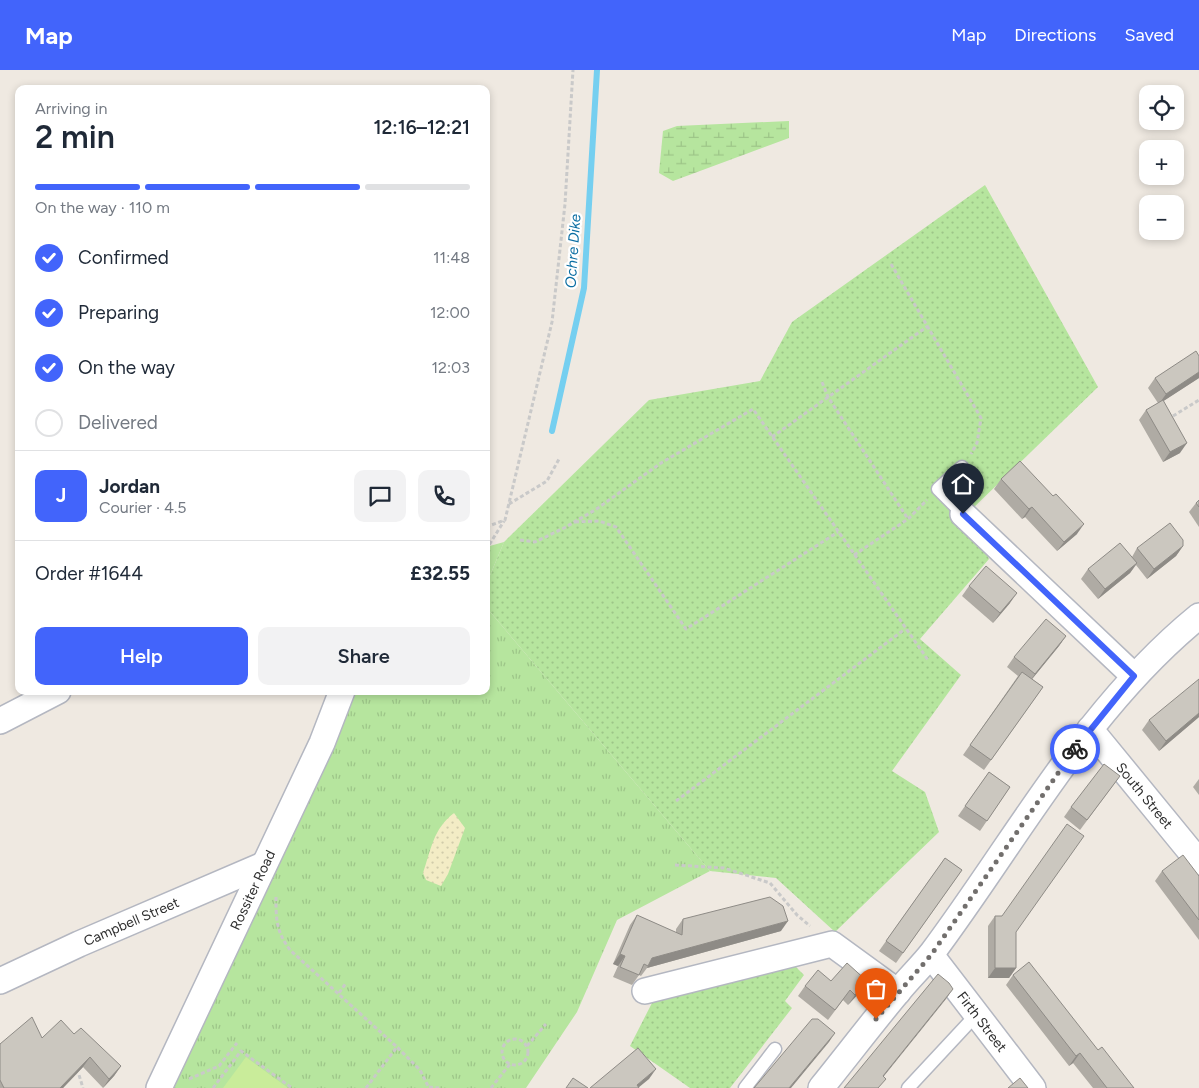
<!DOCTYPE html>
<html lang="en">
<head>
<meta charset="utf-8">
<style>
  :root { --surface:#fff; --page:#f2f2f3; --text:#1f2937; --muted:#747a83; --line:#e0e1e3; --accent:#4264fb }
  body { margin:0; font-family:Figtree,sans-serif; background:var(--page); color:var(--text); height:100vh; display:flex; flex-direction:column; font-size:19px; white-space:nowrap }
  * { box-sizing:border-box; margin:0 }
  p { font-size:16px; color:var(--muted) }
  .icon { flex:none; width:28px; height:28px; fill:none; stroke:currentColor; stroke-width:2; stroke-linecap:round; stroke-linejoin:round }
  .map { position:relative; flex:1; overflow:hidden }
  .side { position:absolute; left:15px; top:15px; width:475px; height:610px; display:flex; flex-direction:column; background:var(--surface); border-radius:10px; box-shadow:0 2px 8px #0003 }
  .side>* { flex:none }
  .tools { position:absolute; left:1139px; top:15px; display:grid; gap:10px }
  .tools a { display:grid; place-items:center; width:45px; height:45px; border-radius:10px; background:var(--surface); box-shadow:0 2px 8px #0003; font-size:25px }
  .pin { position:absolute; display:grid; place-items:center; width:42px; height:42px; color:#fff; margin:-51px -21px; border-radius:50% 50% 50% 0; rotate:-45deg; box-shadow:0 0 5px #0007 }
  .pin .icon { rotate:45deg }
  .courier { position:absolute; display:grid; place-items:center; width:50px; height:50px; margin:-25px; border:4px solid #4264fb; border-radius:50%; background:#fff; color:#222; box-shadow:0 1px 6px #0007 }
  .overview em { font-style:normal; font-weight:600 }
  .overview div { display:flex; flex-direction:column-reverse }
  .overview { display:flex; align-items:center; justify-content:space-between; height:85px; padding:0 20px }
  h1 { font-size:32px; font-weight:600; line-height:38px }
  .bar { display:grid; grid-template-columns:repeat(4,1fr); gap:8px 5px; align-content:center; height:60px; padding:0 20px }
  .bar i { height:6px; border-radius:4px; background:var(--line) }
  .bar .on { background:var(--accent) }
  .bar p { grid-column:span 4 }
  .line { display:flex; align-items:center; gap:12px; padding:0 20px; border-top:1px solid var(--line) }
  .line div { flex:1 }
  .round { display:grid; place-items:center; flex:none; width:52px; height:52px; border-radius:10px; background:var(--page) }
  ol { padding:0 20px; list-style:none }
  li { display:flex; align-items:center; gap:15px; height:55px }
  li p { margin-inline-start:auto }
  li .icon { padding:5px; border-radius:50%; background:var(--accent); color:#fff; stroke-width:4 }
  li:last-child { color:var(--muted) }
  li i { width:28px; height:28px; border:2px solid var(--line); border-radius:50% }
  .button { display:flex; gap:10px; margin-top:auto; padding:10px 20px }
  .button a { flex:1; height:58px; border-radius:10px; background:var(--accent); color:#fff; font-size:20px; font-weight:600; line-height:58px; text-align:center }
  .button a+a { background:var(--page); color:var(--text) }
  header { display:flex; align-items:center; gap:30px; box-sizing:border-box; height:70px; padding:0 25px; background:var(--accent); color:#fff }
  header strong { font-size:24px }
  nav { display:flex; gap:28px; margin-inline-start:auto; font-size:18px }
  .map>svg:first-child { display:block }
  .grass { fill:url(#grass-tufts) }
  .wetland { fill:url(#wetland-marsh) }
  .sand { fill:url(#sand-dots) }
  .garden { fill:url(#garden-dots) }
  .pitch { fill:#c9ec9a }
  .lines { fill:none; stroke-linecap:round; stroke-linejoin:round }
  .stream { stroke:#75cff0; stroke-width:6 }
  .lane-casing { stroke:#b4b7c1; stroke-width:15 }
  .street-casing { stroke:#b4b7c1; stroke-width:28 }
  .path { stroke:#c9c9c9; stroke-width:3; stroke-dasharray:4 2.5; stroke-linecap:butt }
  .lane { stroke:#fff; stroke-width:12 }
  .street { stroke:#fff; stroke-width:25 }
  .wall { fill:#afaba4 }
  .shaded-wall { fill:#8e8b86 }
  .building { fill:#cbc7bf; stroke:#8e8b86 }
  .done { stroke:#726f6d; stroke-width:5; stroke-dasharray:0 9 }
  .route { stroke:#4264fb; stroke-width:6 }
  .labels { text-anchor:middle; stroke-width:4.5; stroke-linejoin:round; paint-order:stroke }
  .street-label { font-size:14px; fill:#2e2e2e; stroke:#fff }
  .water-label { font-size:15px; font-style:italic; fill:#0d6fa3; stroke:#fff }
</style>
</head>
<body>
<header>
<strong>Map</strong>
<nav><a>Map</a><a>Directions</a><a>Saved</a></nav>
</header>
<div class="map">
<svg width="1199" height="1018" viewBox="0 0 1199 1018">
  <defs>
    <pattern id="grass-tufts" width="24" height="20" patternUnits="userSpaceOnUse" patternTransform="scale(1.25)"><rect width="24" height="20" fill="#b6e59e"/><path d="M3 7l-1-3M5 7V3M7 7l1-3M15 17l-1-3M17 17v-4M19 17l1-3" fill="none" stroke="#9dc588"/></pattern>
    <pattern id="wetland-marsh" width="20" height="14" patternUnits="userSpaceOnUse" patternTransform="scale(1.25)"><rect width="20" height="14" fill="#b6e59e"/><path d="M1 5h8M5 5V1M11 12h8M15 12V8" fill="none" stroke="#9dc588"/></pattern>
    <pattern id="sand-dots" width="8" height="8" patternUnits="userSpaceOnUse" patternTransform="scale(1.25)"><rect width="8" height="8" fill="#f3ecc5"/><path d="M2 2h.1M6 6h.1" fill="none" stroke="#d1cbaa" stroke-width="1.8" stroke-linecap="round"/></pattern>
    <pattern id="garden-dots" width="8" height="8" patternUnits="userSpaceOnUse" patternTransform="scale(1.25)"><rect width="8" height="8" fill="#b6e59e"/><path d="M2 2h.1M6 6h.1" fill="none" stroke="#9dc588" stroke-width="1.8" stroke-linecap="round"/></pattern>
  </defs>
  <rect width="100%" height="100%" fill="#efe9e1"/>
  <!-- grass -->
  <g class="grass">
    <path d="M504 472 486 515V477Z"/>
    <path d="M486 537 710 801 617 850 577 942 526 1018H166L350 621H486Z"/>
  </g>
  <!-- wetland -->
  <path class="wetland" d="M789 51V68L673 111 659 103 663 61 677 56Z"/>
  <!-- sand -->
  <path class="sand" d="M454 743 465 758 448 804 441 816 426 810 423 803C431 780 433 759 454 743Z"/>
  <!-- garden -->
  <g class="garden">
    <path d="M985 115 1098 317 969 442 989 489 920 569 961 605 892 701 925 722 939 762 835 862 776 808 710 801 486 537V515L504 472 649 330 760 311 792 252Z"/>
    <path d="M793 894 804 905 785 931 792 938 730 1018H690L630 976 653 931Z"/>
  </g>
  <!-- pitch -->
  <path class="pitch" d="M246 987 288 1018H223Z"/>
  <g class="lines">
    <!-- stream -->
    <path class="stream" d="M552 361 584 218 597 0"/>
    <defs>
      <g id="lane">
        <path d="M962 397 938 419 963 444"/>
        <path d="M745 1018 775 979"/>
        <path d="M908 1018 977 944"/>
      </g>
      <g id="street">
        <path d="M963 444 1134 606"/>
        <path d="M0 651 58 621"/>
        <path id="s1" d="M1090 659 1199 792"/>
        <path id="s2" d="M931 885 1033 1018"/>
        <path id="s3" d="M0 911 79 874 263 795"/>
        <path d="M645 921 832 874 898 922"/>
        <path id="s4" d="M159 1018 322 673 342 621"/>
        <path d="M821 1018C847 986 871 954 897 923 908 909 921 897 932 883 1018 768 1086 638 1199 546"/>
      </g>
    </defs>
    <!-- lane casing -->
    <use href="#lane" class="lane-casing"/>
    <!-- street casing -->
    <use href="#street" class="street-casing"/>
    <!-- path -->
    <g class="path">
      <path d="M891 194 981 348 977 373 971 384"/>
      <path d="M822 312 828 327 908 449"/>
      <path d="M1173 346 1199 330"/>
      <path d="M772 367 928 256"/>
      <path d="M509 434 547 411 559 389"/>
      <path d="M575 452 599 451 616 457 686 559 838 462"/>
      <path d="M486 457 505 450 552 252 565 134 573 0"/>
      <path d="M520 470 535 472 564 458 595 440 661 393 753 339 928 590"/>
      <path d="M486 480 504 451"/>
      <path d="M854 485 908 449 927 430"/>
      <path d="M676 731 905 559"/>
      <path d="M675 795 724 798 770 813 797 845 810 856"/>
      <path d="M276 827C276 849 276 861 290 880L397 977"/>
      <path d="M339 923 346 913"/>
      <circle cx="515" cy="982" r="13"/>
      <path d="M527 976 546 954"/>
      <path d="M74 1001 79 1005 83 1018"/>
      <path d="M189 1009 219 996 237 973"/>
      <path d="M429 1017 439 1018"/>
      <path d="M213 1018 241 981 292 1018"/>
      <path d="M366 1018 397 977 420 1000 429 1018"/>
      <path d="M491 1018 510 994"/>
    </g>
    <!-- lane -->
    <use href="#lane" class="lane"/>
    <!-- street -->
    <use href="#street" class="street"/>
  </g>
  <!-- wall -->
  <g class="wall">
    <path d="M1199 286V308L1163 331 1180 383 1163 392 1139 350 1146 340 1158 333 1148 318 1155 308Z"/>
    <path d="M1001 409 1077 464 1057 481 1025 447 1022 449 994 419Z"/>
    <path d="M1199 430V457L1189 442 1196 433Z"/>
    <path d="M1183 476 1176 486 1147 509 1136 495 1130 503 1098 529 1081 509 1088 499 1132 487 1137 478Z"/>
    <path d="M969 516 1010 533 993 553 962 526Z"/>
    <path d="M1066 566 1059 576 1032 609 1043 617 984 700 963 685 1018 606 1007 597 1014 587Z"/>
    <path d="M1199 647 1159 681 1142 660 1149 650Z"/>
    <path d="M989 702 1010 717 980 761 958 746Z"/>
    <path d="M1120 706 1080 760 1064 747 1071 737Z"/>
    <path d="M1199 709V725L1193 717Z"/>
    <path d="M945 788 962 800 896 893 879 881Z"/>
    <path d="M1162 801 1199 806V870L1155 811Z"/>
    <path d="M637 845 676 863V859L683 849 781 861 647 898 641 906 639 905 632 915 613 907 618 896 613 894 630 855Z"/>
    <path d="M995 846 1016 862V898L1009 908H988V856Z"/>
    <path d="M1013 905 1098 980 1134 1018H1093L1073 993 1069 996 1006 915Z"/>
    <path d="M831 911H867L861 921 848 935 843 930 828 950 798 926 805 916Z"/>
    <path d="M74 964 121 996 114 1006 103 1018 83 997 63 1018H0V974L42 968Z"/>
  </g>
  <!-- shaded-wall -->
  <g class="shaded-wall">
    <path d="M1199 302V308L1159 334 1166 324Z"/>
    <path d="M1187 373 1180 383 1163 392 1170 382Z"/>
    <path d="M1032 437 1025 447 1022 449 1029 439Z"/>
    <path d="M1084 454 1077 464 1057 481 1064 472Z"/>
    <path d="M1183 476 1176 486 1147 509 1154 499Z"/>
    <path d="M1137 493 1130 503 1098 529 1105 519Z"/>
    <path d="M1017 523 1010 533 993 553 1000 543Z"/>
    <path d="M1066 566 1059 576 1028 614 1035 604Z"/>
    <path d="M1199 643V647L1159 681 1166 671Z"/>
    <path d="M788 851 781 861 647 898 652 888Z"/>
    <path d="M620 884 625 886 618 896 613 894Z"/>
    <path d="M995 898H1016L1009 908H988Z"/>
    <path d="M867 911 861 921 848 935 855 925Z"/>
    <path d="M953 919 946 929 876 1016 883 1006Z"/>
    <path d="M835 963 829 972 791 1018H789Z"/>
    <path d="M1080 983 1073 993 1069 996 1076 986Z"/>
    <path d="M90 987 83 997 63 1018H60Z"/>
    <path d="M121 996 114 1006 103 1018 109 1009Z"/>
    <path d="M656 999 649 1009 638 1018 637 1015Z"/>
  </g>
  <!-- building -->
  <g class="building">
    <path d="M1196 281 1199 286V302L1166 324 1155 308Z"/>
    <path d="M1163 330 1187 373 1170 382 1146 340Z"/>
    <path d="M1020 391 1053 426 1056 424 1084 454 1064 472 1032 437 1029 439 1001 409Z"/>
    <path d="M1199 430V437L1196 433Z"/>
    <path d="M1170 453 1183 470V476L1154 499 1137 478Z"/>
    <path d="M1120 473 1137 493 1105 519 1088 499Z"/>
    <path d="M986 496 1017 523 1000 543 969 516Z"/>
    <path d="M1046 549 1066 566 1035 604 1014 587Z"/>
    <path d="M1022 602 1043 617 991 690 970 675Z"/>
    <path d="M1199 609V643L1166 671 1149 650Z"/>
    <path d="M1104 694 1120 706 1087 750 1071 737Z"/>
    <path d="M989 702 1010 717 987 751 965 736Z"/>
    <path d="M1067 754 1084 766 1016 862V898H995V846H1002Z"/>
    <path d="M1183 785 1199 806V850L1162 801Z"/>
    <path d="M945 788 962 800 903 883 886 871Z"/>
    <path d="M770 827 783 836 788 851 652 888 648 896 644 894 639 905 620 897 625 886 620 884 637 845 682 865 683 849Z"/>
    <path d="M1029 892 1098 980 1102 977 1134 1018H1107L1080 983 1076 986 1013 905Z"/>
    <path d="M847 893 867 911 855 925 850 920 835 940 805 916 818 900 831 911Z"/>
    <path d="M938 904 949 913 953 919 883 1006 886 1009 878 1018H844Z"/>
    <path d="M32 947 42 968 61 950 74 964 81 958 121 996 109 1009 90 987 60 1018H4L0 1010V974Z"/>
    <path d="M812 949H818L835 963 789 1018H754Z"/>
    <path d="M638 978 656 999 637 1015 639 1018H590Z"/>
    <path d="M573 1008 588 1018H566Z"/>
    <path d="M1020 1008 1028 1018H1008Z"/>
  </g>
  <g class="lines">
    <!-- done -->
    <path class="done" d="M876 949 931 885 1075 679"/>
    <!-- route -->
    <path class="route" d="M963 444 1134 606 1075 679"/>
  </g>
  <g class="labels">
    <!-- street labels -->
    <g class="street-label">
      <text dy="5" stroke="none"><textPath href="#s1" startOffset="86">South Street</textPath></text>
      <text dy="5" stroke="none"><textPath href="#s4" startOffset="219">Rossiter Road</textPath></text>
      <text dy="5" stroke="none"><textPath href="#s3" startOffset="144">Campbell Street</textPath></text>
      <text dy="5" stroke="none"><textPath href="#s2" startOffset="84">Firth Street</textPath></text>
    </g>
    <!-- water labels -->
    <g class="water-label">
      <text transform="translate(573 181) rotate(-86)" y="5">Ochre Dike</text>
    </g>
  </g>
</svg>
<div class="tools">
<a><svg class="icon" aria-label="locate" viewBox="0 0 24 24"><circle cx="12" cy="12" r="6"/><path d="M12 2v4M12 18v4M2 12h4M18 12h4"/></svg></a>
<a>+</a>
<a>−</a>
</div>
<div class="pin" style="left:876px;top:949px;background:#ea580c"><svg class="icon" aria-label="bag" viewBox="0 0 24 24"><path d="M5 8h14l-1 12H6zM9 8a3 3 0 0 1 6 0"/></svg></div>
<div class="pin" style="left:963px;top:444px;background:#1f2937"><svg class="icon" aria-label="home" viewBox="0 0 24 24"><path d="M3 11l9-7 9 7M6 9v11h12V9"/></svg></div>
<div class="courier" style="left:1075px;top:679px"><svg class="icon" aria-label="bike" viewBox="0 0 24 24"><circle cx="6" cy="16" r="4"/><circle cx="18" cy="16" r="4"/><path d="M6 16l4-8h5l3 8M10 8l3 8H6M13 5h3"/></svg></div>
<section class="side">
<div class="overview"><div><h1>2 min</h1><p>Arriving in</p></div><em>12:16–12:21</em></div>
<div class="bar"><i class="on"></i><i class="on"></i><i class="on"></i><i></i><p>On the way · 110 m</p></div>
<ol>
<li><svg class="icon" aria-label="check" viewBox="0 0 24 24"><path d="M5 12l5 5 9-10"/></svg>Confirmed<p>11:48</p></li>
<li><svg class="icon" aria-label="check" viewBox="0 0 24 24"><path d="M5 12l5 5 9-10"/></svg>Preparing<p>12:00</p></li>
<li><svg class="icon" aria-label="check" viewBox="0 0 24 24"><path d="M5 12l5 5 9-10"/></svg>On the way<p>12:03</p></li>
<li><i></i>Delivered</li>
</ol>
<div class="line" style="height:90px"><b class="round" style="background:var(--accent);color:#fff">J</b><div><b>Jordan</b><p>Courier · 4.5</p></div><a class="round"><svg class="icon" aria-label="chat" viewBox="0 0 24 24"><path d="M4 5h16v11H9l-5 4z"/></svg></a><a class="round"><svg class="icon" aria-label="phone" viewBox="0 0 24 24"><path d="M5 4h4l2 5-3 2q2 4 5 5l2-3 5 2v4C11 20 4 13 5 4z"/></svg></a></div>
<div class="line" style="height:65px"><div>Order #1644</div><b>£32.55</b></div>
<div class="button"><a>Help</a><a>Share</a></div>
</section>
</div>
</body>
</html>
